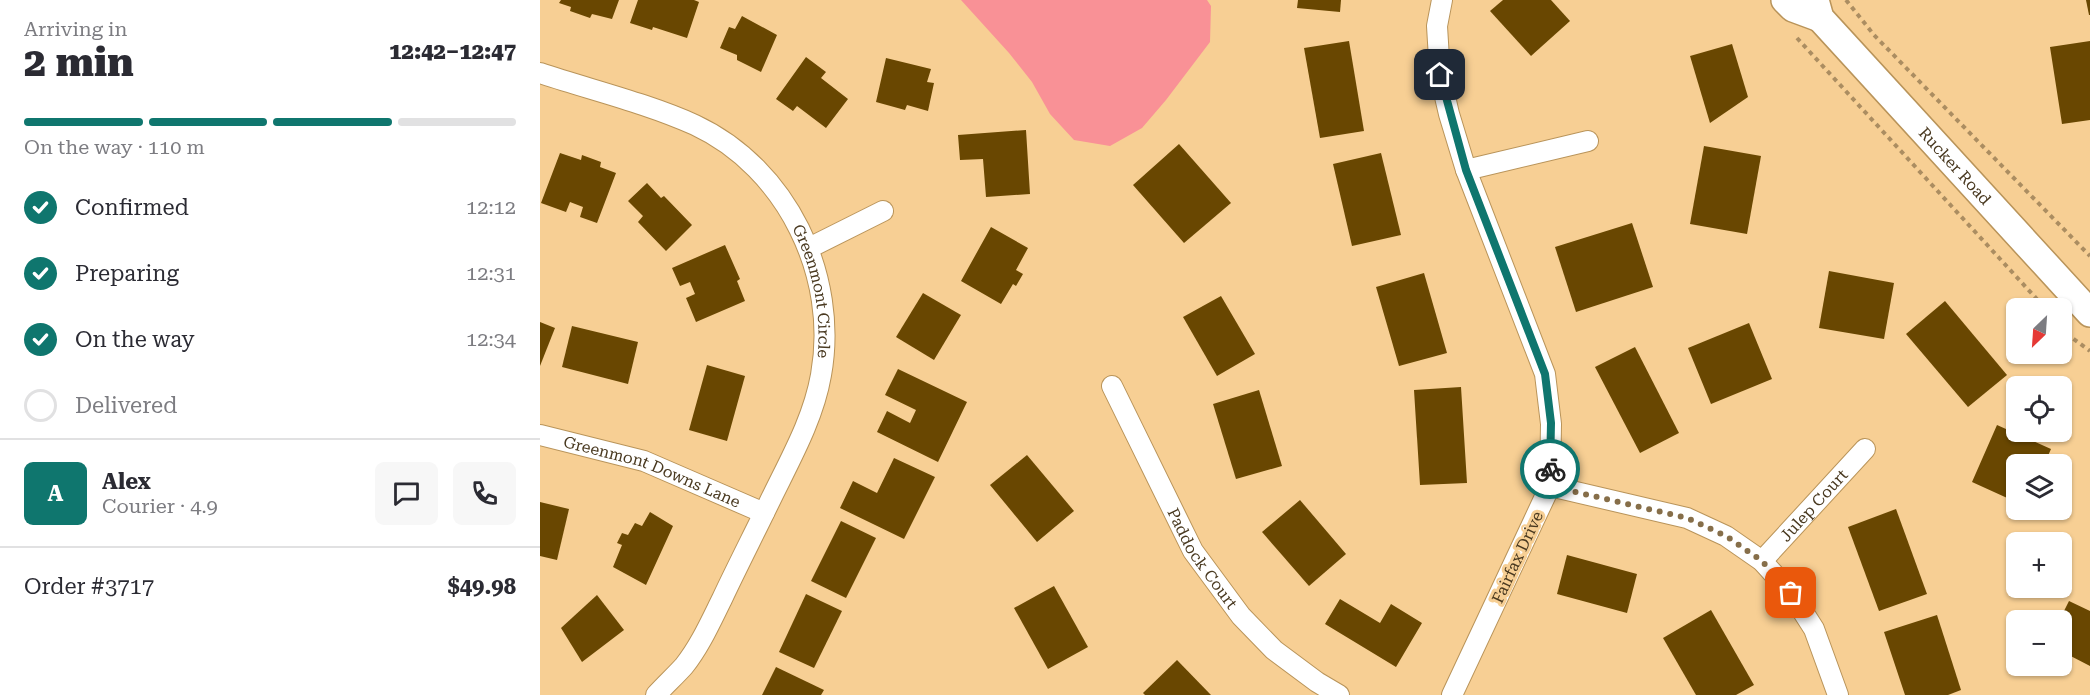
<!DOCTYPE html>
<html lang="en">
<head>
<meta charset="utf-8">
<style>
  :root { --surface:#fff; --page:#f7f7f7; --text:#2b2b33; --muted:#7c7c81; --line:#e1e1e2; --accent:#0f766e }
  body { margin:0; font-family:"Roboto Serif",serif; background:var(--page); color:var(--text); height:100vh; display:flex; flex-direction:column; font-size:22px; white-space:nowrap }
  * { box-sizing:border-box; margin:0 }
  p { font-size:20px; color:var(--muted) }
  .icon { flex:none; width:33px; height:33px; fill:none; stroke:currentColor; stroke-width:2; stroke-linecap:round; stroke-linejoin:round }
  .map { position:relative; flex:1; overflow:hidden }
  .sheet { display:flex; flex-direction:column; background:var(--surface); width:540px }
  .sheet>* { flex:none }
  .needle { width:39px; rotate:205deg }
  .controls { position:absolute; left:1466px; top:298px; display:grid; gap:12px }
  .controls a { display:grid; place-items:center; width:66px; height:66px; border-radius:9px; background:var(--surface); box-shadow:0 2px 4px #0004; font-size:30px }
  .pin { position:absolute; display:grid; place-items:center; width:51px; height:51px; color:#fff; margin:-26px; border-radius:12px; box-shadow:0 3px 9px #0006 }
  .courier { position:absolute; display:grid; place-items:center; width:60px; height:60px; margin:-30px; border:4px solid #0f766e; border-radius:50%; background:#fff; color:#222; box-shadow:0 2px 8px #0007 }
  .headline em { font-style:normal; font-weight:800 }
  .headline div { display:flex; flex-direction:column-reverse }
  .headline { display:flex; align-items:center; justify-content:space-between; height:102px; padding:0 24px }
  h1 { font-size:39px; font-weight:800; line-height:45px }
  .bar { display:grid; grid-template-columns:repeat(4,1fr); gap:9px 6px; align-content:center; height:72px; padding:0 24px }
  .bar i { height:8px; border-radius:4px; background:var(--line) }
  .bar .current { background:var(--accent) }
  .bar p { grid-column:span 4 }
  .line { display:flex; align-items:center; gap:15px; padding:0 24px; border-top:2px solid var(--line) }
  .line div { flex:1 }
  .round { display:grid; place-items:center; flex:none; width:63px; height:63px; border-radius:9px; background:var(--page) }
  ol { padding:0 24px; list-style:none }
  li { display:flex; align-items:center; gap:18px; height:66px }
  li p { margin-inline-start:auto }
  li .icon { padding:6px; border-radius:50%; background:var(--accent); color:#fff; stroke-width:4 }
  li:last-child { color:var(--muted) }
  li i { width:33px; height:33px; border:3px solid var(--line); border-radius:50% }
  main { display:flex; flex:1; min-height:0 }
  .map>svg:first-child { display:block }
  .water { fill:#f99196 }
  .building { fill:#694701 }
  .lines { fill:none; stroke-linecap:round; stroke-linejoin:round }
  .street-casing { stroke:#b9945a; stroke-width:22 }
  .secondary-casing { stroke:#b9945a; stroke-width:30 }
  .path { stroke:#ab8d61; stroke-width:4; stroke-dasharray:4.5 4.5; stroke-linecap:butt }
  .street { stroke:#fff; stroke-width:20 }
  .secondary { stroke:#fff; stroke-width:27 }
  .done { stroke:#866e49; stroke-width:6; stroke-dasharray:0 10.8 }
  .route { stroke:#0f766e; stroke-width:8 }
  .labels { text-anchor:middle; stroke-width:6; stroke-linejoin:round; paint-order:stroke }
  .street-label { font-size:16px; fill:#493920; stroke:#f7cf94 }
</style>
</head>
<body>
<main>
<section class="sheet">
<div class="headline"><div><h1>2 min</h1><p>Arriving in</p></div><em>12:42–12:47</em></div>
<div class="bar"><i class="current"></i><i class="current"></i><i class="current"></i><i></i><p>On the way · 110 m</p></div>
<ol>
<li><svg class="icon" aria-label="check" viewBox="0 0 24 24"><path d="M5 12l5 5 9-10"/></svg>Confirmed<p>12:12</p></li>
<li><svg class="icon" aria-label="check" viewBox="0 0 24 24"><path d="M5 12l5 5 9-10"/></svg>Preparing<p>12:31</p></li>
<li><svg class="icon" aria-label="check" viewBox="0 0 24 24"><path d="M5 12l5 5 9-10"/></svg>On the way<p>12:34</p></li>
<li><i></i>Delivered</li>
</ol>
<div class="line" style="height:108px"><b class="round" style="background:var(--accent);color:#fff">A</b><div><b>Alex</b><p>Courier · 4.9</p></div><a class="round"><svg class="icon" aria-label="chat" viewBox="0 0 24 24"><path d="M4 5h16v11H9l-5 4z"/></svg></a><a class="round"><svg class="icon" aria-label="phone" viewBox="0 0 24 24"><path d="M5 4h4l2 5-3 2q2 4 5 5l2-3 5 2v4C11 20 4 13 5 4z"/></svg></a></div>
<div class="line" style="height:78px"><div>Order #3717</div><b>$49.98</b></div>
</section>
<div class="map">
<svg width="1550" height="695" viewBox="0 0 1550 695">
  <rect width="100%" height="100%" fill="#f7cf94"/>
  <!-- water -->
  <path class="water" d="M421 0H667L671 6 670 42 626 100 602 128 570 146 534 140 510 114 492 82 469 53Z"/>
  <!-- building -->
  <g class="building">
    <path d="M21 0H79L72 19 52 14 50 18 30 11 31 7 19 3Z"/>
    <path d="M98 0H154L159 2 147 38 113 27 112 30 90 23Z"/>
    <path d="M758 0H801L800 12 757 8Z"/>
    <path d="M963 0H1011L1030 21 991 56 950 11Z"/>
    <path d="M1546 0H1550V15H1549Z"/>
    <path d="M202 16 237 35 221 72 197 60V55L180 48 189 27 195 29Z"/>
    <path d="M809 41 824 131 780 138 764 48Z"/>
    <path d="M1550 41V120L1522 124 1510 47Z"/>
    <path d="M1192 44 1208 97 1170 123 1150 56Z"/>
    <path d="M266 57 286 72 281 78 308 99 286 128 257 106 253 111 236 99Z"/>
    <path d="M346 58 391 69 387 82 394 83 388 111 367 105 365 110 336 102Z"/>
    <path d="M486 130 490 194 446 197 443 159 420 160 418 135Z"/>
    <path d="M639 144 691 203 644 243 593 185Z"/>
    <path d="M1164 146 1221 156 1207 234 1150 224Z"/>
    <path d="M20 153 41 160 42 155 61 162 60 167 76 173 57 223 40 217 43 207 30 202 26 212 1 203Z"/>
    <path d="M841 153 861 235 812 246 793 164Z"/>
    <path d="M107 183 121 198 124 196 152 225 126 251 98 222 103 216 88 201Z"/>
    <path d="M1092 223 1113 287 1036 312 1015 247Z"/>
    <path d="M451 227 488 248 476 270 483 274 476 286 473 284 461 304 421 281Z"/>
    <path d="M185 245 200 279 197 281 205 301 156 322 146 298 155 294 150 282 140 286 132 268Z"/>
    <path d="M1289 271 1354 283 1344 339 1279 328Z"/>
    <path d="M884 273 907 353 859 366 836 287Z"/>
    <path d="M383 293 421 315 394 360 356 337Z"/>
    <path d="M681 296 715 354 677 376 643 317Z"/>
    <path d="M1405 301 1467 375 1428 407 1366 334Z"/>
    <path d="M0 322 15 328 0 366Z"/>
    <path d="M1209 323 1232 379 1171 404 1148 348Z"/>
    <path d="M32 326 98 342 88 384 22 367Z"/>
    <path d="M1095 347 1139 433 1100 453 1055 367Z"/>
    <path d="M167 365 205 376 187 441 149 430Z"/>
    <path d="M358 369 427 402 398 462 337 432 347 411 370 423 376 410 345 395Z"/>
    <path d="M921 387 927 483 880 485 874 390Z"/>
    <path d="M719 390 742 466 696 479 673 404Z"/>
    <path d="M1457 425 1511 449 1504 465H1476V502L1432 482Z"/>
    <path d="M487 455 534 511 497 542 450 485Z"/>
    <path d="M354 458 395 477 364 539 300 508 313 481 337 493Z"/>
    <path d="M760 500 806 554 769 586 722 532Z"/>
    <path d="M0 502 29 509 17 560 0 556Z"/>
    <path d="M1356 509 1387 594 1339 611 1308 527Z"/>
    <path d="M110 512 133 526 106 585 73 567 82 545 77 543 82 533 88 535 95 523 102 526Z"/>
    <path d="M301 521 336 538 306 598 271 581Z"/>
    <path d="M1027 555 1097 574 1087 613 1017 594Z"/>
    <path d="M514 586 548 647 508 669 474 608Z"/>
    <path d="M266 594 302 611 274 668 239 652Z"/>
    <path d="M57 595 84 630 42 662 21 628Z"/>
    <path d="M800 599 840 623 851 604 882 623 856 667 785 624Z"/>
    <path d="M1529 601 1550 611V666L1521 651V621H1519Z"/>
    <path d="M1171 610 1214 685 1196 695H1156L1123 638Z"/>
    <path d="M1397 615 1421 690 1408 695H1365L1344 632Z"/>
    <path d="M637 660 671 695H605L603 693Z"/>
    <path d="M236 667 284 690 281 695H222Z"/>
  </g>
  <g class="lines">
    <defs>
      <g id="street">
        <path d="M902 0 897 26 900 75 909 114 926 170 1005 374 1011 424 1010 486 912 695"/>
        <path id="s1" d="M0 73C51 90 106 103 155 125 247 168 299 276 281 375 273 421 248 463 228 505 213 536 197 567 182 599 171 621 160 646 144 666 135 676 125 685 116 695"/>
        <path d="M926 170 1048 141"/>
        <path d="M269 248 343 211"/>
        <path id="s2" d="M572 386 653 551 701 616 734 650 777 682 799 695"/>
        <path id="s3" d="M0 435 104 461 224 513"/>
        <path d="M1010 486 1147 518 1186 536 1222 561 1251 593 1274 629 1298 695"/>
        <path id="s4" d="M1222 561 1325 449"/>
      </g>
      <g id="secondary">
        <path d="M1245 0 1253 8 1280 18"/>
        <path id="s5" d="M1275 0 1280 18 1550 313"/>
      </g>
    </defs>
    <!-- street casing -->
    <use href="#street" class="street-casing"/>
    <!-- secondary casing -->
    <use href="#secondary" class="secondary-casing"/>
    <!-- path -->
    <g class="path">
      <path d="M1306 0 1334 35 1550 256"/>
      <path d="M1257 38 1506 309"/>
      <path d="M1521 326 1531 337 1550 351"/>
    </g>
    <!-- street -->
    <use href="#street" class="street"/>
    <!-- secondary -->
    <use href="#secondary" class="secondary"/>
  </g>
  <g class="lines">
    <!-- done -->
    <path class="done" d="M1010 469V486L1147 518 1186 536 1222 561 1251 593"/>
    <!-- route -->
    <path class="route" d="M900 75 926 170 1005 374 1011 423 1010 469"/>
  </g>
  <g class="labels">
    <!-- street labels -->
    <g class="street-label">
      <text dy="6" stroke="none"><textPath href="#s5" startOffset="219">Rucker Road</textPath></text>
      <text dy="6" stroke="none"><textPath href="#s1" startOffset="378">Greenmont Circle</textPath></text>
      <text dy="6" stroke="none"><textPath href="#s3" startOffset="118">Greenmont Downs Lane</textPath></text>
      <text dy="6" stroke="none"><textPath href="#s4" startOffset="76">Julep Court</textPath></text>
      <text transform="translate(977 557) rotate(-65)" y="6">Fairfax Drive</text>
      <text dy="6" stroke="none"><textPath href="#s2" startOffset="195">Paddock Court</textPath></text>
    </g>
  </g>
</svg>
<div class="controls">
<a><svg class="needle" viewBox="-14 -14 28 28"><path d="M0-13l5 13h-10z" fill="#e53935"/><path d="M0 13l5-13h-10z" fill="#7c7c81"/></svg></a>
<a><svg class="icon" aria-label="locate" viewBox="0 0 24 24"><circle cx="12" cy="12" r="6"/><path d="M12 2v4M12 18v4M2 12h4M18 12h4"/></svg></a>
<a><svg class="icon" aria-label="layers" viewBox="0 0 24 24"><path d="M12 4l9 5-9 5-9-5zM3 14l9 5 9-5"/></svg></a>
<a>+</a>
<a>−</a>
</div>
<div class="pin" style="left:1251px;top:593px;background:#ea580c"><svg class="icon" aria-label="bag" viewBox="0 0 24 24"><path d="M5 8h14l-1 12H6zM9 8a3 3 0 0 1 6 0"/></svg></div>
<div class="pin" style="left:900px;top:75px;background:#1f2937"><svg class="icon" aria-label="home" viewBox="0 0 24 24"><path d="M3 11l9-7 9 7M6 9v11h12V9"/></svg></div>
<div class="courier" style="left:1010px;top:469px"><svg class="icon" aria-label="bike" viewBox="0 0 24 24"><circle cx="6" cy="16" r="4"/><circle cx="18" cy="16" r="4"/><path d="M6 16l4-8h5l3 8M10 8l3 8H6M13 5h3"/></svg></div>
</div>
</main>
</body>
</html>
